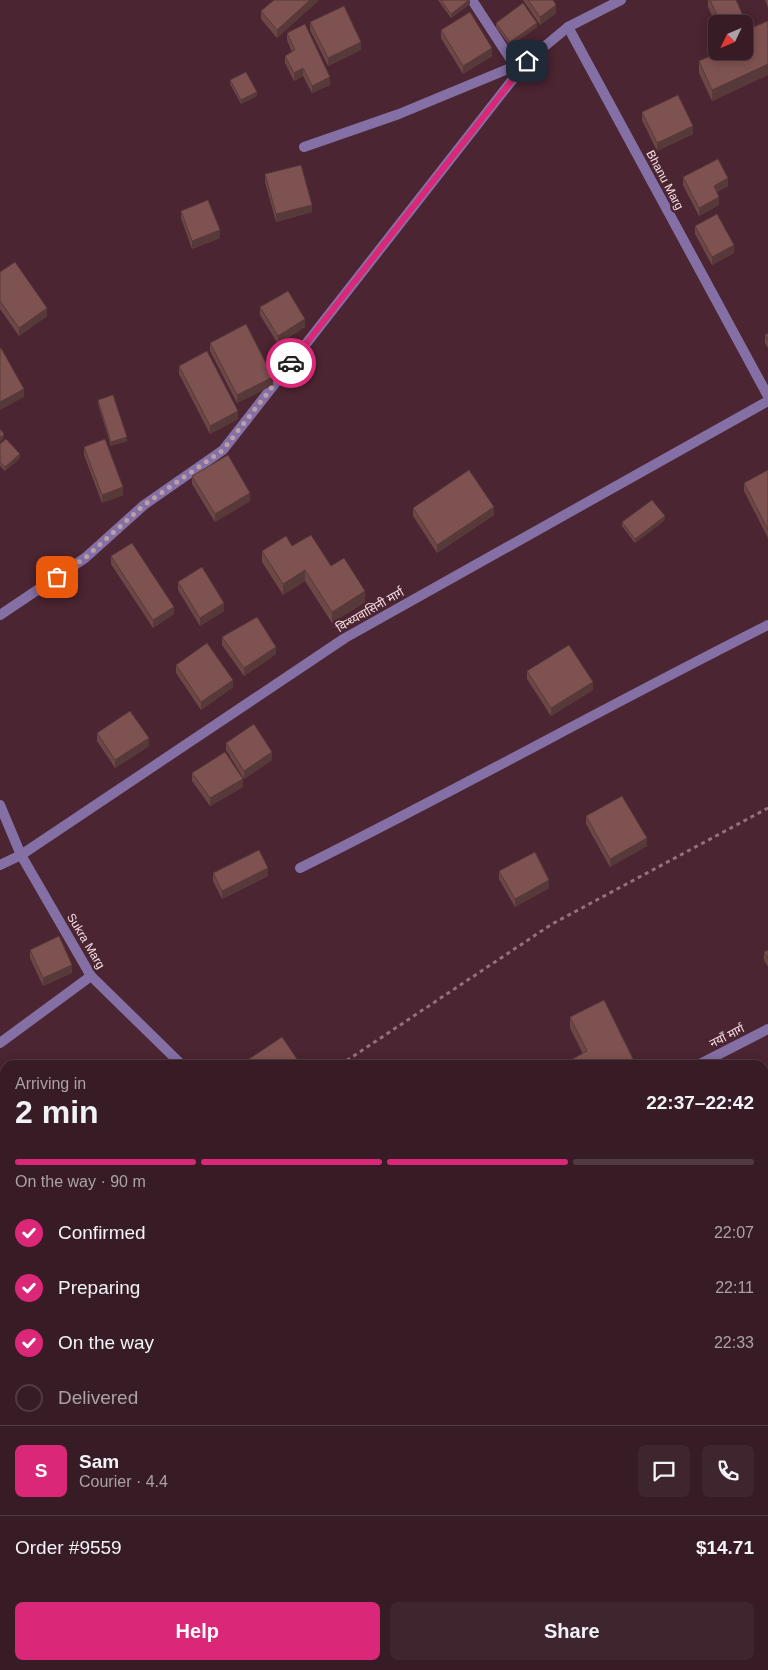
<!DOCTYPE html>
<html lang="en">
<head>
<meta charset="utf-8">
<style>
  :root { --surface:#381c25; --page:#3f252d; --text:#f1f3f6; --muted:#aba1a7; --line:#523a42; --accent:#db2777 }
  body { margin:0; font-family:Helvetica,"Noto Sans Devanagari",sans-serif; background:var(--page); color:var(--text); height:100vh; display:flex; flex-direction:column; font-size:19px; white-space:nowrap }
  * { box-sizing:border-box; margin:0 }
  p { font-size:16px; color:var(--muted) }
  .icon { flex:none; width:28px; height:28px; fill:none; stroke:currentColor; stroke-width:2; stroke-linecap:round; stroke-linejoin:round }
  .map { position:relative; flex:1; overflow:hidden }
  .panel { position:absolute; left:0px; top:1060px; width:769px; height:610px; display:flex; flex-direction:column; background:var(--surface); border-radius:15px 15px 0 0; box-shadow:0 2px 12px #0003,0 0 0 1px var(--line) }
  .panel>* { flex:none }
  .needle { width:32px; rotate:226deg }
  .fabs { position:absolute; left:708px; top:15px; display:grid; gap:10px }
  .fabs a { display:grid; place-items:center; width:45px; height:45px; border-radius:8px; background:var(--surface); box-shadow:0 2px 12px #0003,0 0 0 1px var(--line); font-size:25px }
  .pin { position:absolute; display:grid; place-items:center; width:42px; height:42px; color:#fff; margin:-21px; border-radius:10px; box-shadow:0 2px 8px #0006 }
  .courier { position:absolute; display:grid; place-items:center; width:50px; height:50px; margin:-25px; border:4px solid #db2777; border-radius:50%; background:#fff; color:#222; box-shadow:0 1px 6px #0007 }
  .head em { font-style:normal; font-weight:700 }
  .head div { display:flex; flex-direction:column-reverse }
  .head { display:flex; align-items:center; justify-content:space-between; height:85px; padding:0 15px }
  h1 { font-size:32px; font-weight:700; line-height:38px }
  .bar { display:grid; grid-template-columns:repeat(4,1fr); gap:8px 5px; align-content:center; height:60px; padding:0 15px }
  .bar i { height:6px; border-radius:4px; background:var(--line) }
  .bar .current { background:var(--accent) }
  .bar p { grid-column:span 4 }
  .line { display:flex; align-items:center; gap:12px; padding:0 15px; border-top:1px solid var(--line) }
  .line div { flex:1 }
  .round { display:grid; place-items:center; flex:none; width:52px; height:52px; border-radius:8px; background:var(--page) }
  ol { padding:0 15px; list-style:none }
  li { display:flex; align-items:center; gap:15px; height:55px }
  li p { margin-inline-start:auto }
  li .icon { padding:5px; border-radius:50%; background:var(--accent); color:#fff; stroke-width:4 }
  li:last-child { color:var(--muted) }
  li i { width:28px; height:28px; border:2px solid var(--line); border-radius:50% }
  .cta { display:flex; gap:10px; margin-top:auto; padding:10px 15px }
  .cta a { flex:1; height:58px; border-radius:8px; background:var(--accent); color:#fff; font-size:20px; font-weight:700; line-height:58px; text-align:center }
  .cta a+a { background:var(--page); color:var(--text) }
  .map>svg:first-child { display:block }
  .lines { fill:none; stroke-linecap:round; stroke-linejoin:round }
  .path { stroke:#92727b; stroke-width:3; stroke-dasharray:4 4; stroke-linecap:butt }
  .minor { stroke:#8470a5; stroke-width:10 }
  .wall { fill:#6c4746 }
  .shaded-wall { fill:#583939 }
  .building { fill:#7e5251; stroke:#583939 }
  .done { stroke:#bb9ea6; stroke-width:5; stroke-dasharray:0 9 }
  .route { stroke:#db2777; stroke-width:6 }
  .labels { text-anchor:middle; stroke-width:5; stroke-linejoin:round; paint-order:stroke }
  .street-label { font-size:12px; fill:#f8dfe5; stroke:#4b2531 }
</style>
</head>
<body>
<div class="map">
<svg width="768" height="1670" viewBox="0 0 768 1670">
  <rect width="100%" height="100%" fill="#4b2531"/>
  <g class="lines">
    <!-- path -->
    <g class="path">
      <path d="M340 1065 552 924 768 808"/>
      <path d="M764 1433 768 1442"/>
      <path d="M369 1670 380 1665"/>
    </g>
    <!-- minor -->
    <g class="minor">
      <path d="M472 0 515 66"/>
      <path d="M621 0 568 27 768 396"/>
      <path d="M304 147 399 114 525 62"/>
      <path d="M0 615 85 558 144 505 223 450 527 61 568 27"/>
      <path d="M0 805 21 855 91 976 182 1065"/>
      <path d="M0 865 21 855 345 638 768 401"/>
      <path d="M300 868C457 790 611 704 768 625"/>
      <path d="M0 1043 91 976"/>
      <path d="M698 1065 768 1029"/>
      <path d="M0 1204 5 1211"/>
      <path d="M764 1477 768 1475"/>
      <path d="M0 1524 5 1520"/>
      <path d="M764 1657 768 1656"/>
      <path d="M416 1665 417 1670"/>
      <path d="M735 1670 746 1665"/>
    </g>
  </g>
  <!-- wall -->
  <g class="wall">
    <path d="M319 0 277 38 261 19V11Z"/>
    <path d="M438 0H470V4L451 18Z"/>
    <path d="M523 0H553L556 13 540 25Z"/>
    <path d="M708 0H736L749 29 768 21V75L712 101 699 73V61L744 51V24H716L708 7Z"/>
    <path d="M765 0H768V8Z"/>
    <path d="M310 22 361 50 328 66 310 30Z"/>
    <path d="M496 23 537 27 510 46 496 27Z"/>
    <path d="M441 30 492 56 463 74 441 38Z"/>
    <path d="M287 33 330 85 312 93 303 76 294 81 285 63V56L292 52 287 40Z"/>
    <path d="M230 80 257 96 241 104 230 84Z"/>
    <path d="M642 112 693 134 657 151 642 120Z"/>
    <path d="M265 174 312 212 276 222 265 182Z"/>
    <path d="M683 177 728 186 717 192 719 205 699 216 683 185Z"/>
    <path d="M181 211 220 238 192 249 181 218Z"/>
    <path d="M695 226 734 253 712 265 695 234Z"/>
    <path d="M0 272 47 316 19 336 0 309Z"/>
    <path d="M260 307 305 327 278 344 260 315Z"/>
    <path d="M768 333V348L765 343V335Z"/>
    <path d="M210 343 273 385 237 403 210 351Z"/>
    <path d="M179 366 238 419 210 434 179 374Z"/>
    <path d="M98 400 127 441 111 446 98 404Z"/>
    <path d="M0 444 20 458 5 471 0 466Z"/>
    <path d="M84 447 123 495 102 503 84 455Z"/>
    <path d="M768 470V538L744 491V483Z"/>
    <path d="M192 476 250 501 215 522 192 484Z"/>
    <path d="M413 508 494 515 437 553 413 516Z"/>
    <path d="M665 520 635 543 622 526V522Z"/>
    <path d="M292 546 331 566 365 602 332 623 305 581 283 595 262 562V551Z"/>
    <path d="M111 556 174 614 153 628 111 564Z"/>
    <path d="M178 582 224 611 200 626 178 590Z"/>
    <path d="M222 637 276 654 244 676 222 645Z"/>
    <path d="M176 665 233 687 201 710 176 673Z"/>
    <path d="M527 671 593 690 551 716 527 679Z"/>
    <path d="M97 733 149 746 115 768 97 741Z"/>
    <path d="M226 743 272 760 244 779 226 750Z"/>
    <path d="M192 773 243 787 210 806 192 781Z"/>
    <path d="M586 816 647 846 610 867 586 824Z"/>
    <path d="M499 871 549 888 515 907 499 879Z"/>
    <path d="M213 873 268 876 222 899 213 881Z"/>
    <path d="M30 950 72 973 43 986 30 958Z"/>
    <path d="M768 950V967L764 960V952Z"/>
    <path d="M570 1017 636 1065H569V1061L583 1054 570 1028Z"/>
    <path d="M5 1128V1164L0 1158V1132Z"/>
    <path d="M768 1600V1612L765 1605V1601Z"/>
    <path d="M637 1665H684V1666L675 1670H640Z"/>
  </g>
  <!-- shaded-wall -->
  <g class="shaded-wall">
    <path d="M310 0H319L277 38V30Z"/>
    <path d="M470 0V4L451 18V14Z"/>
    <path d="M556 5V13L540 25V17Z"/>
    <path d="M537 23V27L510 46V42Z"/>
    <path d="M361 42V50L328 66V58Z"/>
    <path d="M492 48V56L463 74V66Z"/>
    <path d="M768 64V75L712 101V90Z"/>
    <path d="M303 68V76L294 81V73Z"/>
    <path d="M330 77V85L312 93V86Z"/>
    <path d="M257 92V96L241 104V100Z"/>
    <path d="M693 126V134L657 151V143Z"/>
    <path d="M728 178V186L714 194V186Z"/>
    <path d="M719 197V205L699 216V208Z"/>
    <path d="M312 205V212L276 222V214Z"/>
    <path d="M220 230V238L192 249V241Z"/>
    <path d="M734 245V253L712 265V257Z"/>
    <path d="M47 308V316L19 336V328Z"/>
    <path d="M305 319V327L278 344V336Z"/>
    <path d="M273 377V385L237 403V395Z"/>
    <path d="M24 389V397L0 410V402Z"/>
    <path d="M238 411V419L210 434V426Z"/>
    <path d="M4 434V438L0 442V438Z"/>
    <path d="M127 437V441L111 446V442Z"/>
    <path d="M20 454V458L5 471V467Z"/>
    <path d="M123 487V495L102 503V495Z"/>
    <path d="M250 493V501L215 522V514Z"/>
    <path d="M494 507V515L437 553V545Z"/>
    <path d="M665 516V520L635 543V539Z"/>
    <path d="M305 570V581L283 595V584Z"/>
    <path d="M365 591V602L332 623V612Z"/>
    <path d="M224 603V611L200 626V618Z"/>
    <path d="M174 607V614L153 628V620Z"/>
    <path d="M276 647V654L244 676V668Z"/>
    <path d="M233 680V687L201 710V702Z"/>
    <path d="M593 682V690L551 716V708Z"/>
    <path d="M149 738V746L115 768V760Z"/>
    <path d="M272 752V760L244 779V771Z"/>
    <path d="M243 779V787L210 806V798Z"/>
    <path d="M647 838V846L610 867V859Z"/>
    <path d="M268 868V876L222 899V891Z"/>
    <path d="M549 880V888L515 907V899Z"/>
    <path d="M72 965V973L43 986V978Z"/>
    <path d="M5 1107V1115L0 1119V1112Z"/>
    <path d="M768 1561V1569L764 1571V1563Z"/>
    <path d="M668 1665H684V1666L675 1670H655Z"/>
  </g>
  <!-- building -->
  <g class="building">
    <path d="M274 0H310L277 30 261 11Z"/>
    <path d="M441 0H469L451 14Z"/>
    <path d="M528 0H553L556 5 540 17Z"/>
    <path d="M710 0H736L749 29 768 21V64L712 90 699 61 722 51H744V24H721Z"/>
    <path d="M523 3 537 23 510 42 496 23Z"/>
    <path d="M344 6 361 42 328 58 310 22Z"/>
    <path d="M470 12 492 48 463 66 441 30Z"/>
    <path d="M305 24 330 77 312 86 303 68 294 73 285 56 295 50 287 33Z"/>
    <path d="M246 72 257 92 241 100 230 80Z"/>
    <path d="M678 95 693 126 657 143 642 112Z"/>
    <path d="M718 159 728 178 714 186 719 197 699 208 683 177Z"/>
    <path d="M301 165 312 205 276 214 265 174Z"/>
    <path d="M208 200 220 230 192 241 181 211Z"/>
    <path d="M717 214 734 245 712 257 695 226Z"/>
    <path d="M15 262 47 308 19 328 0 301V272Z"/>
    <path d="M288 291 305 319 278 336 260 307Z"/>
    <path d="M246 324 273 377 237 395 210 343Z"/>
    <path d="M768 333V340L765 335Z"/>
    <path d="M1 348 24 389 0 402V349Z"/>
    <path d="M207 351 238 411 210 426 179 366Z"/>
    <path d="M113 395 127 437 111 442 98 400Z"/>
    <path d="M0 429 4 434 0 438Z"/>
    <path d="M6 439 20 454 5 467 0 462V444Z"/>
    <path d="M105 439 123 487 102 495 84 447Z"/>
    <path d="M228 455 250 493 215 514 192 476Z"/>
    <path d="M469 470 494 507 437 545 413 508Z"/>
    <path d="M768 470V530L744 483Z"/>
    <path d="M652 500 665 516 635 539 622 522Z"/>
    <path d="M311 535 331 566 344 558 365 591 332 612 305 570 283 584 262 551 286 536 292 546Z"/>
    <path d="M132 543 174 607 153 620 111 556Z"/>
    <path d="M202 567 224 603 200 618 178 582Z"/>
    <path d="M257 617 276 647 244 668 222 637Z"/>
    <path d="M207 643 233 680 201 702 176 665Z"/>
    <path d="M569 645 593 682 551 708 527 671Z"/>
    <path d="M130 711 149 738 115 760 97 733Z"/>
    <path d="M254 724 272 752 244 771 226 743Z"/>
    <path d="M225 752 243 779 210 798 192 773Z"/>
    <path d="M622 796 647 838 610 859 586 816Z"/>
    <path d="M259 850 268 868 222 891 213 873Z"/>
    <path d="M535 852 549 880 515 899 499 871Z"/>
    <path d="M59 936 72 965 43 978 30 950Z"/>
    <path d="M768 950V959L764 952Z"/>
    <path d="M604 1000 636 1065H571L569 1061 587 1051 570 1017Z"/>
    <path d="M282 1037 301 1065H240Z"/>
    <path d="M0 1076 5 1082V1107L0 1112Z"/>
    <path d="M5 1128V1156L0 1150V1132Z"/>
    <path d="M764 1531 768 1539V1561L764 1563Z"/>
    <path d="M768 1600V1608L765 1601Z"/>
    <path d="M199 1665H214L218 1670H193Z"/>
    <path d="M641 1665H668L655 1670H643Z"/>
  </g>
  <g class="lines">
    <!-- done -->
    <path class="done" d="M57 577 85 558 144 505 223 450 291 363"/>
    <!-- route -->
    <path class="route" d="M291 363 527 61"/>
  </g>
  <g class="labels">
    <!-- street labels -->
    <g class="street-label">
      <text transform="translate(665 180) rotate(62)" y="4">Bhanu Marg</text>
      <text transform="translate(370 610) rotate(-30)" y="4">विन्ध्यवासिनी मार्ग</text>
      <text transform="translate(86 941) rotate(59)" y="4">Sukra Marg</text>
      <text transform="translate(727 1036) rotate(-27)" y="4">नयाँ मार्ग</text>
    </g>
  </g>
</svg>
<div class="fabs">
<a><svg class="needle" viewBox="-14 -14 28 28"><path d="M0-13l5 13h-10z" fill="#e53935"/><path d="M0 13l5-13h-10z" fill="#aba1a7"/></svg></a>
</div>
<div class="pin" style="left:57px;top:577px;background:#ea580c"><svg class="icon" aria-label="bag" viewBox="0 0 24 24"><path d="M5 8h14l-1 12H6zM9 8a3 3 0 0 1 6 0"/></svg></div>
<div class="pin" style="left:527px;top:61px;background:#1f2937"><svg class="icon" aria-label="home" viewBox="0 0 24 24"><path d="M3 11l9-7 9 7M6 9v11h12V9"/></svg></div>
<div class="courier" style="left:291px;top:363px"><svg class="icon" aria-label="car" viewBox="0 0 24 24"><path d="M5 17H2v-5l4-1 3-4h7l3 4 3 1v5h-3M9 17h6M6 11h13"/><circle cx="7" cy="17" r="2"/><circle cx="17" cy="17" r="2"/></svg></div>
<section class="panel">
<div class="head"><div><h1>2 min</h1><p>Arriving in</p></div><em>22:37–22:42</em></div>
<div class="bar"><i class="current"></i><i class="current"></i><i class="current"></i><i></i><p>On the way · 90 m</p></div>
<ol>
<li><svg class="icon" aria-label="check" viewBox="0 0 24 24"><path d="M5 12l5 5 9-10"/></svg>Confirmed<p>22:07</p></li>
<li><svg class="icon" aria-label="check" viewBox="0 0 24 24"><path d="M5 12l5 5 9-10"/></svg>Preparing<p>22:11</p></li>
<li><svg class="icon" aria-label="check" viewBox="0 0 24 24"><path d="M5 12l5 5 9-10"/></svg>On the way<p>22:33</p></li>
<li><i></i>Delivered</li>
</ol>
<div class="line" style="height:90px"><b class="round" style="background:var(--accent);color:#fff">S</b><div><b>Sam</b><p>Courier · 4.4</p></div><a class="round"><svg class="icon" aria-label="chat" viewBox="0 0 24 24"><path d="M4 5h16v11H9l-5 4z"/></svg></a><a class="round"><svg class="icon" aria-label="phone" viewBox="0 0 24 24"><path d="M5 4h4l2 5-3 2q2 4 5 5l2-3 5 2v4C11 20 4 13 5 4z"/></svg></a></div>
<div class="line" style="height:65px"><div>Order #9559</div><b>$14.71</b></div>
<div class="cta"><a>Help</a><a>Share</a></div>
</section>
</div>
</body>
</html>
